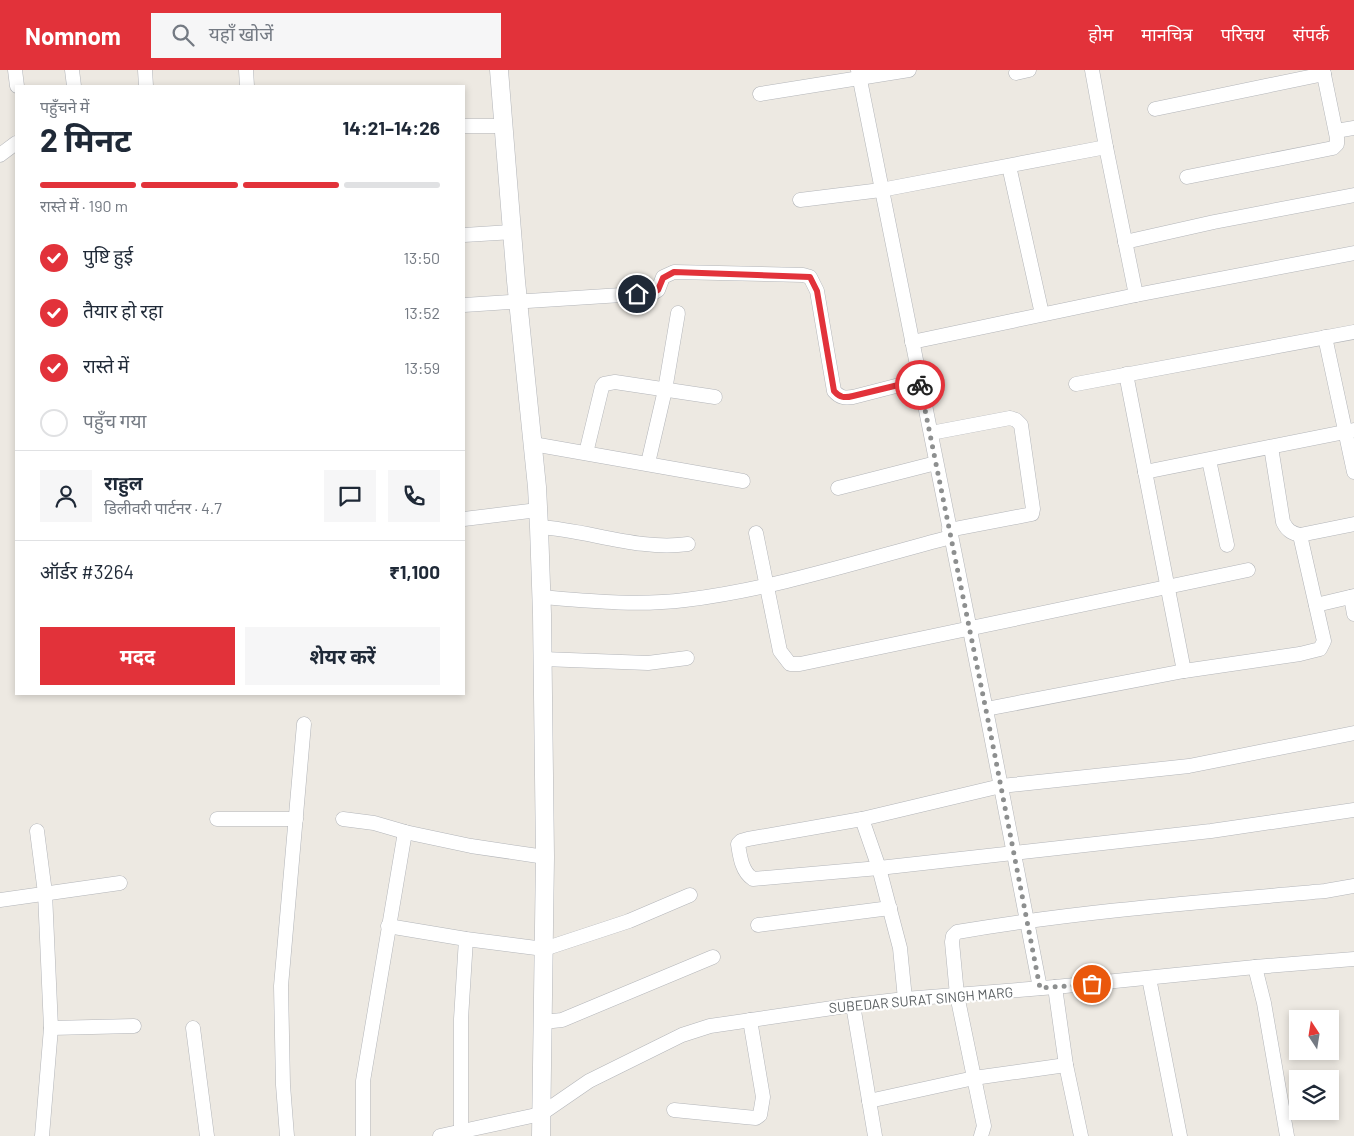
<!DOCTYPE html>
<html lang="hi">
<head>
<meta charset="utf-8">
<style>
  :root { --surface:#fff; --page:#f6f6f7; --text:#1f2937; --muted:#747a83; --line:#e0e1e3; --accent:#e2323a }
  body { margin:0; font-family:Barlow,"Noto Sans Devanagari",sans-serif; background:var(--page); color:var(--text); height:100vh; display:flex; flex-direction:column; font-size:19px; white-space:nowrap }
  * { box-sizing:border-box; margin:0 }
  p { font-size:16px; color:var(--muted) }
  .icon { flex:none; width:28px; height:28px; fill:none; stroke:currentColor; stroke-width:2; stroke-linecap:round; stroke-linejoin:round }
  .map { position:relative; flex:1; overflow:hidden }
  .sheet { position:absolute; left:15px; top:15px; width:450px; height:610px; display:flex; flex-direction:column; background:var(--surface); border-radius:0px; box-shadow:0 2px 8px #0003 }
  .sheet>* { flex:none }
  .needle { width:32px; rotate:348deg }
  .fabs { position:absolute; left:1289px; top:940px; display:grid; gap:10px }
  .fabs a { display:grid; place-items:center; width:50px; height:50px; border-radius:0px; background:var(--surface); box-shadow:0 2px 8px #0003; font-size:25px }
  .pin { position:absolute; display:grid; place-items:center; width:42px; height:42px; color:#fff; margin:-21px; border:2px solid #fff; border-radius:50%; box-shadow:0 1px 5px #0007 }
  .courier { position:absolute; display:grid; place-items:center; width:50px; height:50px; margin:-25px; border:4px solid #e2323a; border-radius:50%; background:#fff; color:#222; box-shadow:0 1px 6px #0007 }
  .summary em { font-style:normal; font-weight:700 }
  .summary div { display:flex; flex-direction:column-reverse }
  .summary { display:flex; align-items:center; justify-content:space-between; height:85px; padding:0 25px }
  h1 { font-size:32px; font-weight:700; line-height:38px }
  .bar { display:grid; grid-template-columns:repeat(4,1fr); gap:8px 5px; align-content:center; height:60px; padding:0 25px }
  .bar i { height:6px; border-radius:4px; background:var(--line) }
  .bar .active { background:var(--accent) }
  .bar p { grid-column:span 4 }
  .line { display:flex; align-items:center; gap:12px; padding:0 25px; border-top:1px solid var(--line) }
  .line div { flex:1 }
  .round { display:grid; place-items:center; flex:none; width:52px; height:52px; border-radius:0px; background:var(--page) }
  ol { padding:0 25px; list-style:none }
  li { display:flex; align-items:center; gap:15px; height:55px }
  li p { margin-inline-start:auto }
  li .icon { padding:5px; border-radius:50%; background:var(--accent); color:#fff; stroke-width:4 }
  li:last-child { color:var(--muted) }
  li i { width:28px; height:28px; border:2px solid var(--line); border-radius:50% }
  .cta { display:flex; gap:10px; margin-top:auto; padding:10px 25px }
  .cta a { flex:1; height:58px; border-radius:0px; background:var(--accent); color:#fff; font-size:20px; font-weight:700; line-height:58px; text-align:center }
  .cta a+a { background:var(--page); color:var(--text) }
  header { display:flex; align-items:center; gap:30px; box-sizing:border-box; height:70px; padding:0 25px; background:var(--accent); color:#fff }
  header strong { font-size:24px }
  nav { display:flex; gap:28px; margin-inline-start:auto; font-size:18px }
  .search { width:350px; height:45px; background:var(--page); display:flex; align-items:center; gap:12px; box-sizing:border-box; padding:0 18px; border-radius:0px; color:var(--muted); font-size:19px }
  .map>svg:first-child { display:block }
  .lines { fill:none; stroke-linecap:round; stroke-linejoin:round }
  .minor-casing { stroke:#b3b5b9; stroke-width:15 }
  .tertiary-casing { stroke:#b3b5b9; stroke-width:19 }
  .minor { stroke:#fff; stroke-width:14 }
  .tertiary { stroke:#fff; stroke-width:18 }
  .done { stroke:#8d8f8f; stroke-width:5; stroke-dasharray:0 9 }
  .route { stroke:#e2323a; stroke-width:6 }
  .labels { text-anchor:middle; stroke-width:4.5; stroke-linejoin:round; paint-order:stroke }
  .street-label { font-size:14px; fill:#5a5f62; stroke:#fff }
</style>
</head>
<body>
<header>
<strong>Nomnom</strong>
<div class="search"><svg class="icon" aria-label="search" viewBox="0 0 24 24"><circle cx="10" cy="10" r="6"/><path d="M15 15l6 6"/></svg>यहाँ खोजें</div>
<nav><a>होम</a><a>मानचित्र</a><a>परिचय</a><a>संपर्क</a></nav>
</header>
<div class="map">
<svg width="1354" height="1066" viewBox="0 0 1354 1066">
  <rect width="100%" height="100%" fill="#ede9e2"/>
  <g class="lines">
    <defs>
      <g id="minor">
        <path d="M15 0 17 16"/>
        <path d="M72 0 74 16"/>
        <path d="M145 0 146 16"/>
        <path d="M246 0 247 16"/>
        <path d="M858 0 988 650 1040 918"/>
        <path d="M1092 0 1106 77 1136 225"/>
        <path d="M1016 3 1029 0"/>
        <path d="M760 24 909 0"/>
        <path d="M1155 39 1324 4"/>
        <path d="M464 56H504"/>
        <path d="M1336 61 1354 58"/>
        <path d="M0 85 16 73"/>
        <path d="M1009 96 1042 244"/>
        <path d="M1187 107 1333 78 1337 74V68L1323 0"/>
        <path d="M800 130 881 120 1106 77"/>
        <path d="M464 165 512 162"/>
        <path d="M1125 172 1214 152 1354 125"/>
        <path d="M464 235 653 223 658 220 663 207 674 202 803 205 810 207 817 221 834 321C840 328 845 328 853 327L919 310"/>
        <path d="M1325 267 1354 402"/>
        <path d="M912 272 1136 225 1354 183"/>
        <path d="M1126 304 1184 601"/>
        <path d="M1076 314 1354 262"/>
        <path d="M931 363 1010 348 1016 350 1021 355 1033 439 1032 444 949 460"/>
        <path d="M533 374 743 411"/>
        <path d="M1271 377 1283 452C1287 460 1291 463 1300 465L1354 454"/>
        <path d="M586 383 602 317 604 314 615 312 715 327"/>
        <path d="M1209 390 1227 475"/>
        <path d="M648 393 665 320 678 243"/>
        <path d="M1145 402 1354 360"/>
        <path d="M838 418 936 393"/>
        <path d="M464 449 538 440"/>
        <path d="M539 457C589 460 638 481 688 474"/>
        <path d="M756 463 780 581 790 594H800L1248 500"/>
        <path d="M542 527C589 531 638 536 685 530 775 519 863 490 951 467"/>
        <path d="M1351 527 1354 544"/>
        <path d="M1316 535 1354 526"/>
        <path d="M543 589 648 593 687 588"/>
        <path d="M986 639 1184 601 1300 584 1320 579 1324 571 1300 465"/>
        <path d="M1354 663 1189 696 1001 716 862 749 748 769 741 771 738 774C740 787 742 802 753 809L879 798 1211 761 1354 740"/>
        <path d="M217 749H296"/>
        <path d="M343 749 374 753 405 762 471 776 545 787"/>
        <path d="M862 749 879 798 900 878 905 929"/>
        <path d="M37 761 45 823 51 958 42 1066"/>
        <path d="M0 830 120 813"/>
        <path d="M758 855 890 838"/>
        <path d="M388 856 466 869 544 879 629 851 690 825"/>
        <path d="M1255 897 1264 933 1287 1066"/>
        <path d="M1149 908 1180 1066"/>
        <path d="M1055 917 1066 995 1081 1066"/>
        <path d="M853 935 875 1066"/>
        <path d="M543 952 562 950 713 887"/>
        <path d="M51 958 134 956"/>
        <path d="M193 958 207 1066"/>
        <path d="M869 1031 974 1008 1066 995"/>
        <path d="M674 1040 745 1047 756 1048 760 1045 763 1027 750 950"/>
        <path d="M461 1061V949L466 869"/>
        <path d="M287 1066 283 1015 281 916 304 654"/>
        <path d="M363 1066V1011L405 762"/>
        <path d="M440 1066 541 1044 589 1011 682 965 710 956 853 935 905 929 1055 917 1255 897 1354 889"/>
        <path d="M981 1066 984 1056 957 925 952 872 953 866 957 862C1079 841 1202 832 1325 821L1354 816"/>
      </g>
      <path id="tertiary" d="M499 0 516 211 537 417 539 457 542 544 545 787 541 1066"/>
    </defs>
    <!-- minor casing -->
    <use href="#minor" class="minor-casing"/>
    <!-- tertiary casing -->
    <use href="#tertiary" class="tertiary-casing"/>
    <!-- minor -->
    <use href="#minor" class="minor"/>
    <!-- tertiary -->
    <use href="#tertiary" class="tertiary"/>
  </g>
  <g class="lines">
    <!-- done -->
    <path class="done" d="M920 315 988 650 1040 918 1092 914"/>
    <!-- route -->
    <path class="route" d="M637 224 653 223 658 220 663 208 674 202 810 207 817 221 834 321C840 328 845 328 853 326L919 310 920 315"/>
  </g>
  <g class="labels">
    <!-- street labels -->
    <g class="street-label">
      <text transform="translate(921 930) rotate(-5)" y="5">SUBEDAR SURAT SINGH MARG</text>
    </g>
  </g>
</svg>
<div class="fabs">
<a><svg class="needle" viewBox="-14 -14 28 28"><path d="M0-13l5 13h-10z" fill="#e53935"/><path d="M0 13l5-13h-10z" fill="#747a83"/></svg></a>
<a><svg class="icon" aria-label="layers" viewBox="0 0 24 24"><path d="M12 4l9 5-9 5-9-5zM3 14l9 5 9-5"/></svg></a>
</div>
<div class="pin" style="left:1092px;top:914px;background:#ea580c"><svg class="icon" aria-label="bag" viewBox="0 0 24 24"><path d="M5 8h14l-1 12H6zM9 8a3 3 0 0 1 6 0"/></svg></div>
<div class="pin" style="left:637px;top:224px;background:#1f2937"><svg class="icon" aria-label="home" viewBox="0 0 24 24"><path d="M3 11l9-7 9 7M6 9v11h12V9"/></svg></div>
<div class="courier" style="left:920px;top:315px"><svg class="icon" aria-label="bike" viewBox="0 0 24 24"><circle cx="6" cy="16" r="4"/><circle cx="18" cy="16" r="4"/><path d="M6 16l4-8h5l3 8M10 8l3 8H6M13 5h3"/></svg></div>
<section class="sheet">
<div class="summary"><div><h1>2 मिनट</h1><p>पहुँचने में</p></div><em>14:21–14:26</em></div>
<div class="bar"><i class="active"></i><i class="active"></i><i class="active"></i><i></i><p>रास्ते में · 190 m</p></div>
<ol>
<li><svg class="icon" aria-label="check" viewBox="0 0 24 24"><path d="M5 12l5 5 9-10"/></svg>पुष्टि हुई<p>13:50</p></li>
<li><svg class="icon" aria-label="check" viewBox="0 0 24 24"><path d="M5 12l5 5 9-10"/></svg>तैयार हो रहा<p>13:52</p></li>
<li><svg class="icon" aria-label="check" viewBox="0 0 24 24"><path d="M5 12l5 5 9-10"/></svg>रास्ते में<p>13:59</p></li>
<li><i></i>पहुँच गया</li>
</ol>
<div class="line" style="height:90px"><a class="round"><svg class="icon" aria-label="person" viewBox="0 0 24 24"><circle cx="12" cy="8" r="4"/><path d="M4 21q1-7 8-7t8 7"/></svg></a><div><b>राहुल</b><p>डिलीवरी पार्टनर · 4.7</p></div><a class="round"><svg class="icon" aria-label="chat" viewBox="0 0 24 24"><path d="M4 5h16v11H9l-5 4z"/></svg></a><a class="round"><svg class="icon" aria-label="phone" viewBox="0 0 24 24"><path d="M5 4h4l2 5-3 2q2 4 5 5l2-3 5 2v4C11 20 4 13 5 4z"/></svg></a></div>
<div class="line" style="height:65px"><div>ऑर्डर #3264</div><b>₹1,100</b></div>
<div class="cta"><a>मदद</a><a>शेयर करें</a></div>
</section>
</div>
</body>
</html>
